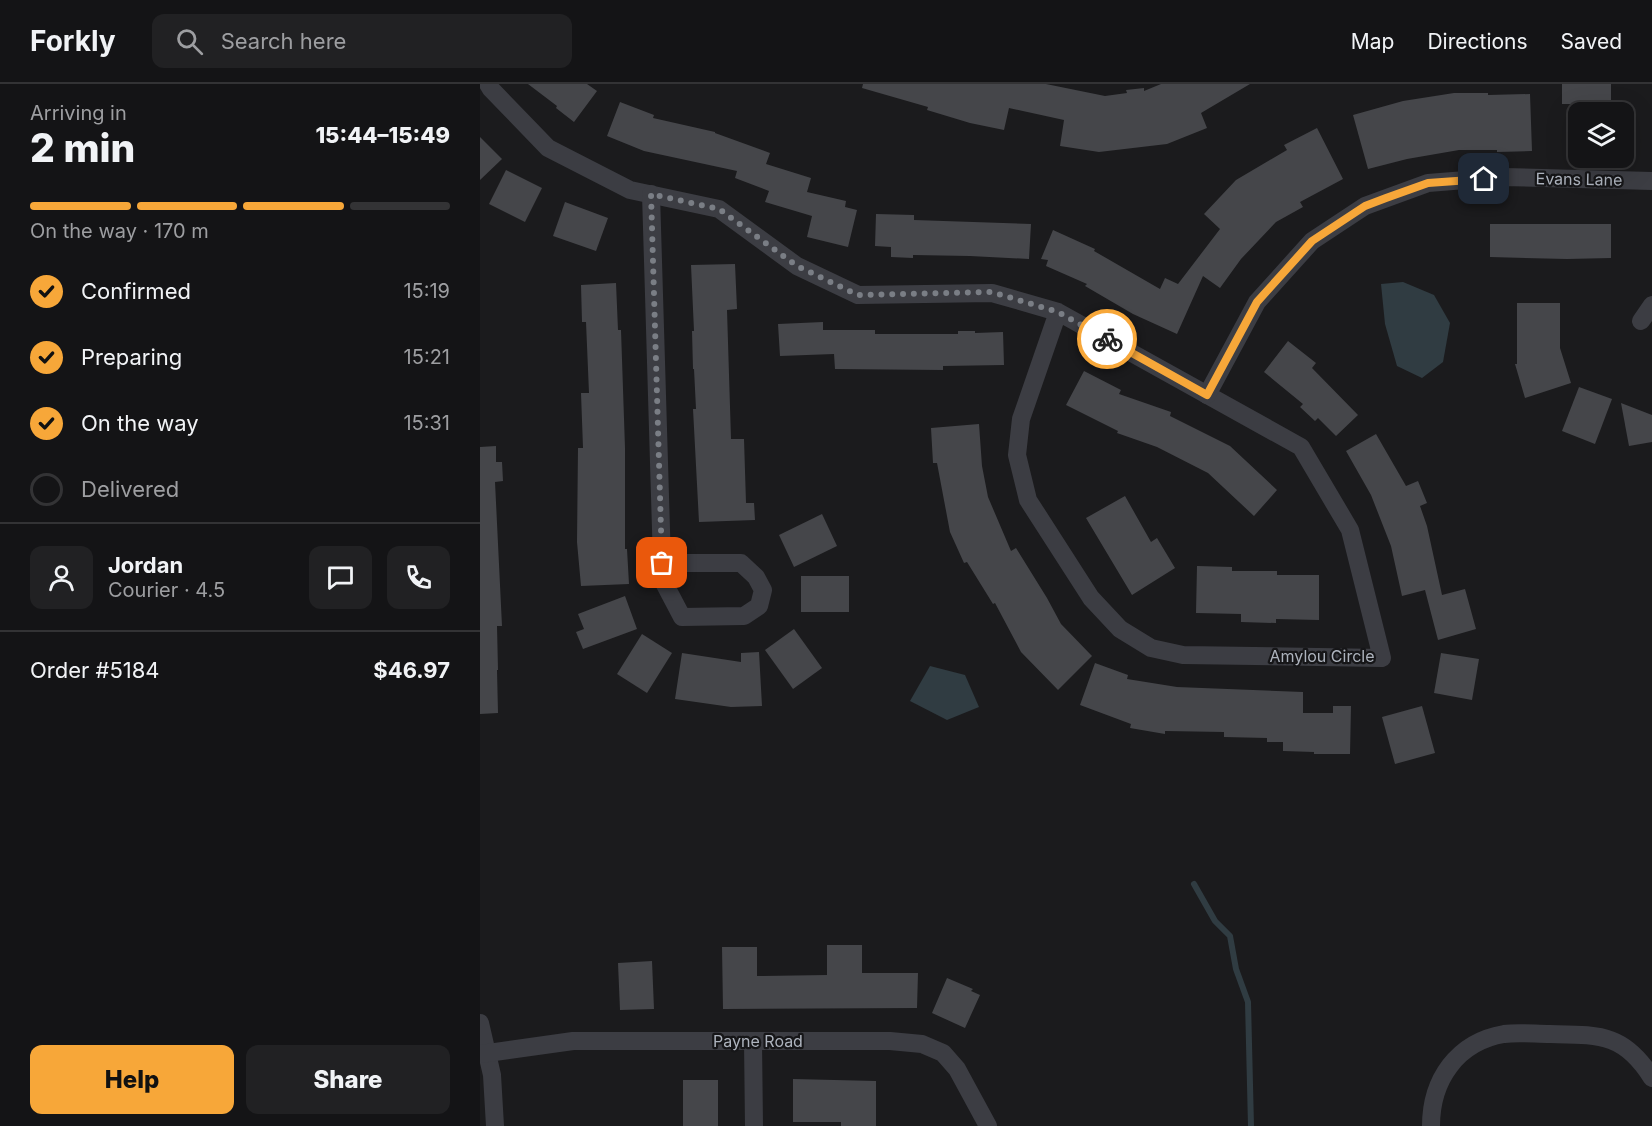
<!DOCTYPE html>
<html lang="en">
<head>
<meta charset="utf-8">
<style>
  :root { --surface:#141416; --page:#212123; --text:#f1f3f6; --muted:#9d9ea1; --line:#333335; --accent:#f7a739 }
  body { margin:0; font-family:Inter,sans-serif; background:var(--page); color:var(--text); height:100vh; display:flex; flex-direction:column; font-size:22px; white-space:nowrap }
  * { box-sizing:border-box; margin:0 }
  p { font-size:20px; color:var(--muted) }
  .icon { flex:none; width:33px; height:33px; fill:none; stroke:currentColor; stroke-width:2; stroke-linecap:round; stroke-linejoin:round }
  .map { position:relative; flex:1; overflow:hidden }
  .details { display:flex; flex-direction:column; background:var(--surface); width:480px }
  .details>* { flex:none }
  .controls { position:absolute; left:1088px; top:18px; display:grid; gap:12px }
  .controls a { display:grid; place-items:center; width:66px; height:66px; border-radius:12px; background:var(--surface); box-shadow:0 6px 24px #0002,0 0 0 2px var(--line); font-size:30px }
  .pin { position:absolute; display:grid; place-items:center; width:51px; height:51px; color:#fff; margin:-26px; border-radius:12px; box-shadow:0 3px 9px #0006 }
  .courier { position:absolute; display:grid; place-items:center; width:60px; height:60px; margin:-30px; border:4px solid #f7a739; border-radius:50%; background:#fff; color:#222; box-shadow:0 2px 8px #0007 }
  .head em { font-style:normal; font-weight:800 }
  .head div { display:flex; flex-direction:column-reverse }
  .head { display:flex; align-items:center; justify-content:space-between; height:102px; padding:0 30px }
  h1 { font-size:39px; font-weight:800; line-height:45px }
  .bar { display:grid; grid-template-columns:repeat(4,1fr); gap:9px 6px; align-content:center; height:72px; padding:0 30px }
  .bar i { height:8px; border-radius:4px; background:var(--line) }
  .bar .current { background:var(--accent) }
  .bar p { grid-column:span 4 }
  .line { display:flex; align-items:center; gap:15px; padding:0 30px; border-top:2px solid var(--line) }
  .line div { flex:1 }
  .round { display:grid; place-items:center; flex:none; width:63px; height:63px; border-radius:12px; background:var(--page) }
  ol { padding:0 30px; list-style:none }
  li { display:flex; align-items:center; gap:18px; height:66px }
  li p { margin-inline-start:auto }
  li .icon { padding:6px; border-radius:50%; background:var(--accent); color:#111; stroke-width:4 }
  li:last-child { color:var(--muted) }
  li i { width:33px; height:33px; border:3px solid var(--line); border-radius:50% }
  .primary-button { display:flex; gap:12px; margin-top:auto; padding:12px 30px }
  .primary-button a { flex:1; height:69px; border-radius:12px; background:var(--accent); color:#111; font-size:24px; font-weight:800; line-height:69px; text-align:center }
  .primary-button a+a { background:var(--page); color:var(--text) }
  header { display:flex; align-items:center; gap:36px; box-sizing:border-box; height:84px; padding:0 30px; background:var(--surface); border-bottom:2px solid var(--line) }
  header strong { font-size:28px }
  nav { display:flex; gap:33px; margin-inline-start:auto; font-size:21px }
  .search { width:420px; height:54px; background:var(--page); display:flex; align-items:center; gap:15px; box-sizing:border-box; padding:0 21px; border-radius:12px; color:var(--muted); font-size:22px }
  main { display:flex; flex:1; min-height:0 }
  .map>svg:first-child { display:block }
  .water { fill:#303c42 }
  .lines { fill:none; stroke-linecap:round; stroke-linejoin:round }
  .stream { stroke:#303c42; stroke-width:6 }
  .building { fill:#45464a }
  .minor { stroke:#3c3d43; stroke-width:18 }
  .done { stroke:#7a7e85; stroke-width:6; stroke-dasharray:0 10.8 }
  .route { stroke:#f7a739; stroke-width:8 }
  .labels { text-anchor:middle; stroke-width:4.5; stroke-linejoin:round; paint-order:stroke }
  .street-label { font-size:16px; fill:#adb3bd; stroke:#161618 }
</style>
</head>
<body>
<header>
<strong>Forkly</strong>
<div class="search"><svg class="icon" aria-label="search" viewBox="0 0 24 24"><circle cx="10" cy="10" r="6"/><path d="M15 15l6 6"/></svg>Search here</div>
<nav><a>Map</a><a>Directions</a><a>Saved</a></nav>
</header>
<main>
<section class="details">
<div class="head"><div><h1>2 min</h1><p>Arriving in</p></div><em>15:44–15:49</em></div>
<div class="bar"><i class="current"></i><i class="current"></i><i class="current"></i><i></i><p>On the way · 170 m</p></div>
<ol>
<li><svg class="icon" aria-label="check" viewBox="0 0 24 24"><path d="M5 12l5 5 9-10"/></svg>Confirmed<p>15:19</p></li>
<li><svg class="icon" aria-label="check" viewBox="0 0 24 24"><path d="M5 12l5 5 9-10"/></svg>Preparing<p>15:21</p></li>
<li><svg class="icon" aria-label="check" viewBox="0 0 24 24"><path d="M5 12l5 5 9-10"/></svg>On the way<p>15:31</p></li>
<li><i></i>Delivered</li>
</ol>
<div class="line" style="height:108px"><a class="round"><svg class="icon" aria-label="person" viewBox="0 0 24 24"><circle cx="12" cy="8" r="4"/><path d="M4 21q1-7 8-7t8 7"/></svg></a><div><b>Jordan</b><p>Courier · 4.5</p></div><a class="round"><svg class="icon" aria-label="chat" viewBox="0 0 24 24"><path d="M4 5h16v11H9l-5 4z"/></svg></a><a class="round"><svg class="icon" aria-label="phone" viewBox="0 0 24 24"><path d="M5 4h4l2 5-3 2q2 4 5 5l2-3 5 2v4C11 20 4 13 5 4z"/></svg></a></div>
<div class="line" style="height:78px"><div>Order #5184</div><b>$46.97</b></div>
<div class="primary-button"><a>Help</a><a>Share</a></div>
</section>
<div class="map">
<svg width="1172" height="1042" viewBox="0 0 1172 1042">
  <rect width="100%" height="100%" fill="#1b1b1d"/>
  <!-- water -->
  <g class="water">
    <path d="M923 198 954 211 970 239 963 278 942 294 917 282 905 240 901 200Z"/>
    <path d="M450 582 485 591 499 623 467 636 430 617Z"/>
  </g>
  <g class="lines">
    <!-- stream -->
    <path class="stream" d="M714 800 735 837 750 852 756 885 768 918 771 1042"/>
  </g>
  <!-- building -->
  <g class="building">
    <path d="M48 0H107L117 7 94 38 76 24 77 22Z"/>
    <path d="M383 0H566L625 12 647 9 646 6 664 4V7L681 0H770L721 29 727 44 687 60 619 68 580 62 584 36 529 24 524 46 490 39 447 26 448 23 382 4Z"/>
    <rect x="1082" y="0" width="49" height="20"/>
    <path d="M974 9H1008V11L1050 10 1052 67 1017 68V66H979L927 75 888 85 873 31 923 17Z"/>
    <path d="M140 18 174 31 173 34 235 48V49L290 69 286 80 331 94 327 108 366 117 365 123 377 126 368 163 327 153 332 132 285 118 289 107 255 94 257 87 164 67 127 52Z"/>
    <path d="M837 44 863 95 820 118 823 123 796 138 761 175 740 204 723 192 697 250 653 230 605 202 607 200 566 182 568 176 561 175 573 146 615 165 614 167 680 205 685 194 698 200 740 145 724 130 756 96 807 66 804 61Z"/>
    <path d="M0 53 22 75 0 96Z"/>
    <path d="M26 86 62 104 45 138 9 120Z"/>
    <path d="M85 118 128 134 116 167 73 152Z"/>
    <path d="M396 130 434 131V136L551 140 549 175 490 172 433 171V174L411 173V163L395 162Z"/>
    <path d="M1010 140H1131V174L1087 175 1010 173Z"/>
    <path d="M255 180 257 225 247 226 251 355H264L266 419H274L275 436 219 438 213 325H216L214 285H213L212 247H214L211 181Z"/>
    <path d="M136 199 138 246H141L145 364V465H147L149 500 101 502 97 458 98 364H103L101 309H109L106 238H102L101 201Z"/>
    <path d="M1037 219H1080V264L1091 299 1045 314 1035 280H1037Z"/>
    <path d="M343 238V246H395V250H478V247H495V249L523 248 524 281 463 282V286L355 285 354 270 300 272 298 240Z"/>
    <path d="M808 257 836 279 832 284 878 331 856 352 838 334 835 337 820 323 823 320 784 288Z"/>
    <path d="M604 287 641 306 639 310 691 328 690 332 750 362 797 406 774 432 728 389 677 363 637 349 638 347 586 321Z"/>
    <path d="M1099 303 1132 315 1115 360 1082 347Z"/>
    <path d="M1141 319 1172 331V358L1149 362Z"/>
    <path d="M499 340 502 382 508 413 531 467 536 464 567 514 581 540 612 572 578 606 541 568 515 519 513 520 487 478 484 479 470 448 457 379H453L451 344Z"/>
    <path d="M896 350 926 402 938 397 947 419 940 422 947 442 962 511 985 505 996 545 958 556 945 506 922 512 911 462 891 411 866 367Z"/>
    <path d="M16 362V378H22L23 397 15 398 22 542H17L18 586H17L18 629 0 630V363Z"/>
    <path d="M645 412 671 458 677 454 695 484 652 511 606 434Z"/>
    <path d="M342 430 357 462 314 483 299 451Z"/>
    <path d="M717 482 752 483V487H797V491H839V536L796 535V539L761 538V530L716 529Z"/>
    <rect x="321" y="492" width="48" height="36"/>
    <path d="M145 512 157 545 103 565 96 548 104 545 98 530Z"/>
    <path d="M314 545 342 584 313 605 285 566Z"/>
    <path d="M162 550 192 569 167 609 137 590Z"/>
    <path d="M279 568 282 622 251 623 195 615 202 569 261 578V569Z"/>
    <path d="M961 569 999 575 992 616 954 609Z"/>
    <path d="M615 579 648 591 647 595 697 603 823 608V629H853V622H871L870 670H834V668L803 667V658H787V654L744 653V648L685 647V650L650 644 651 640 600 621Z"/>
    <path d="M942 622 955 669 915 680 902 633Z"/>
    <path d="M347 861H382V889H438L437 924 243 925 242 863H277V892L347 891Z"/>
    <path d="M172 877 174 925 140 926 138 879Z"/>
    <path d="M467 894 493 905 491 907 500 911 485 944 452 929Z"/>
    <path d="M313 995 396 997V1042H361V1038H313Z"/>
    <rect x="203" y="996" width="35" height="46"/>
  </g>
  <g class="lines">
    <!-- minor -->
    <g class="minor">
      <path d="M8 0 11 5 68 64 150 106 239 125 317 182 378 211 512 209 578 228 821 363 870 446 902 574 703 571 671 564 640 545 611 514 548 416 537 371 541 335 578 228"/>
      <path d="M171 110 182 479V495L202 533 264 532 279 522 283 506 276 493 261 479H182"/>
      <path d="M1161 237 1172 221"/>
      <path d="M727 311 777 218 832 157 885 122 948 99 1023 93 1172 97"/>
      <path d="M0 939 12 991 15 1042"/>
      <path d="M273 957 274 1042"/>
      <path d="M0 970 93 957H410L442 960 463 969 477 985 508 1042"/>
      <path d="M951 1042C951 996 977 958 1024 950 1039 948 1055 950 1070 950 1119 951 1144 949 1172 994"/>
    </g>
  </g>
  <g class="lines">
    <!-- done -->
    <path class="done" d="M182 479 171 110 239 125 317 182 378 211 512 208 578 228 627 255"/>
    <!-- route -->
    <path class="route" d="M627 255 727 311 777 218 832 157 885 122 906 114 948 99 1004 95"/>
  </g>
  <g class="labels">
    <!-- street labels -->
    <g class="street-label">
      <text transform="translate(1099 95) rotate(1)" y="6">Evans Lane</text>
      <text x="842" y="578">Amylou Circle</text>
      <text x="278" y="963">Payne Road</text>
    </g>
  </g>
</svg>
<div class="controls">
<a><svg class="icon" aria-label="layers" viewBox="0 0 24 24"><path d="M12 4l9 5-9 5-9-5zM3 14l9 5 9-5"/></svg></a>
</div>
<div class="pin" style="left:182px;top:479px;background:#ea580c"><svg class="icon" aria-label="bag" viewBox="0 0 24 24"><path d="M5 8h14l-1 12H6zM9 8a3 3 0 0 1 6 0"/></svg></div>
<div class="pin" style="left:1004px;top:95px;background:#1f2937"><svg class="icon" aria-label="home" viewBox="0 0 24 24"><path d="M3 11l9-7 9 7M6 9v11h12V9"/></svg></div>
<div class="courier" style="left:627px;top:255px"><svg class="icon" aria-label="bike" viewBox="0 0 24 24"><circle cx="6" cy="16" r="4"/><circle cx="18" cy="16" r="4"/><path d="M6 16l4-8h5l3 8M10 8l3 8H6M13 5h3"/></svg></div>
</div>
</main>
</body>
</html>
